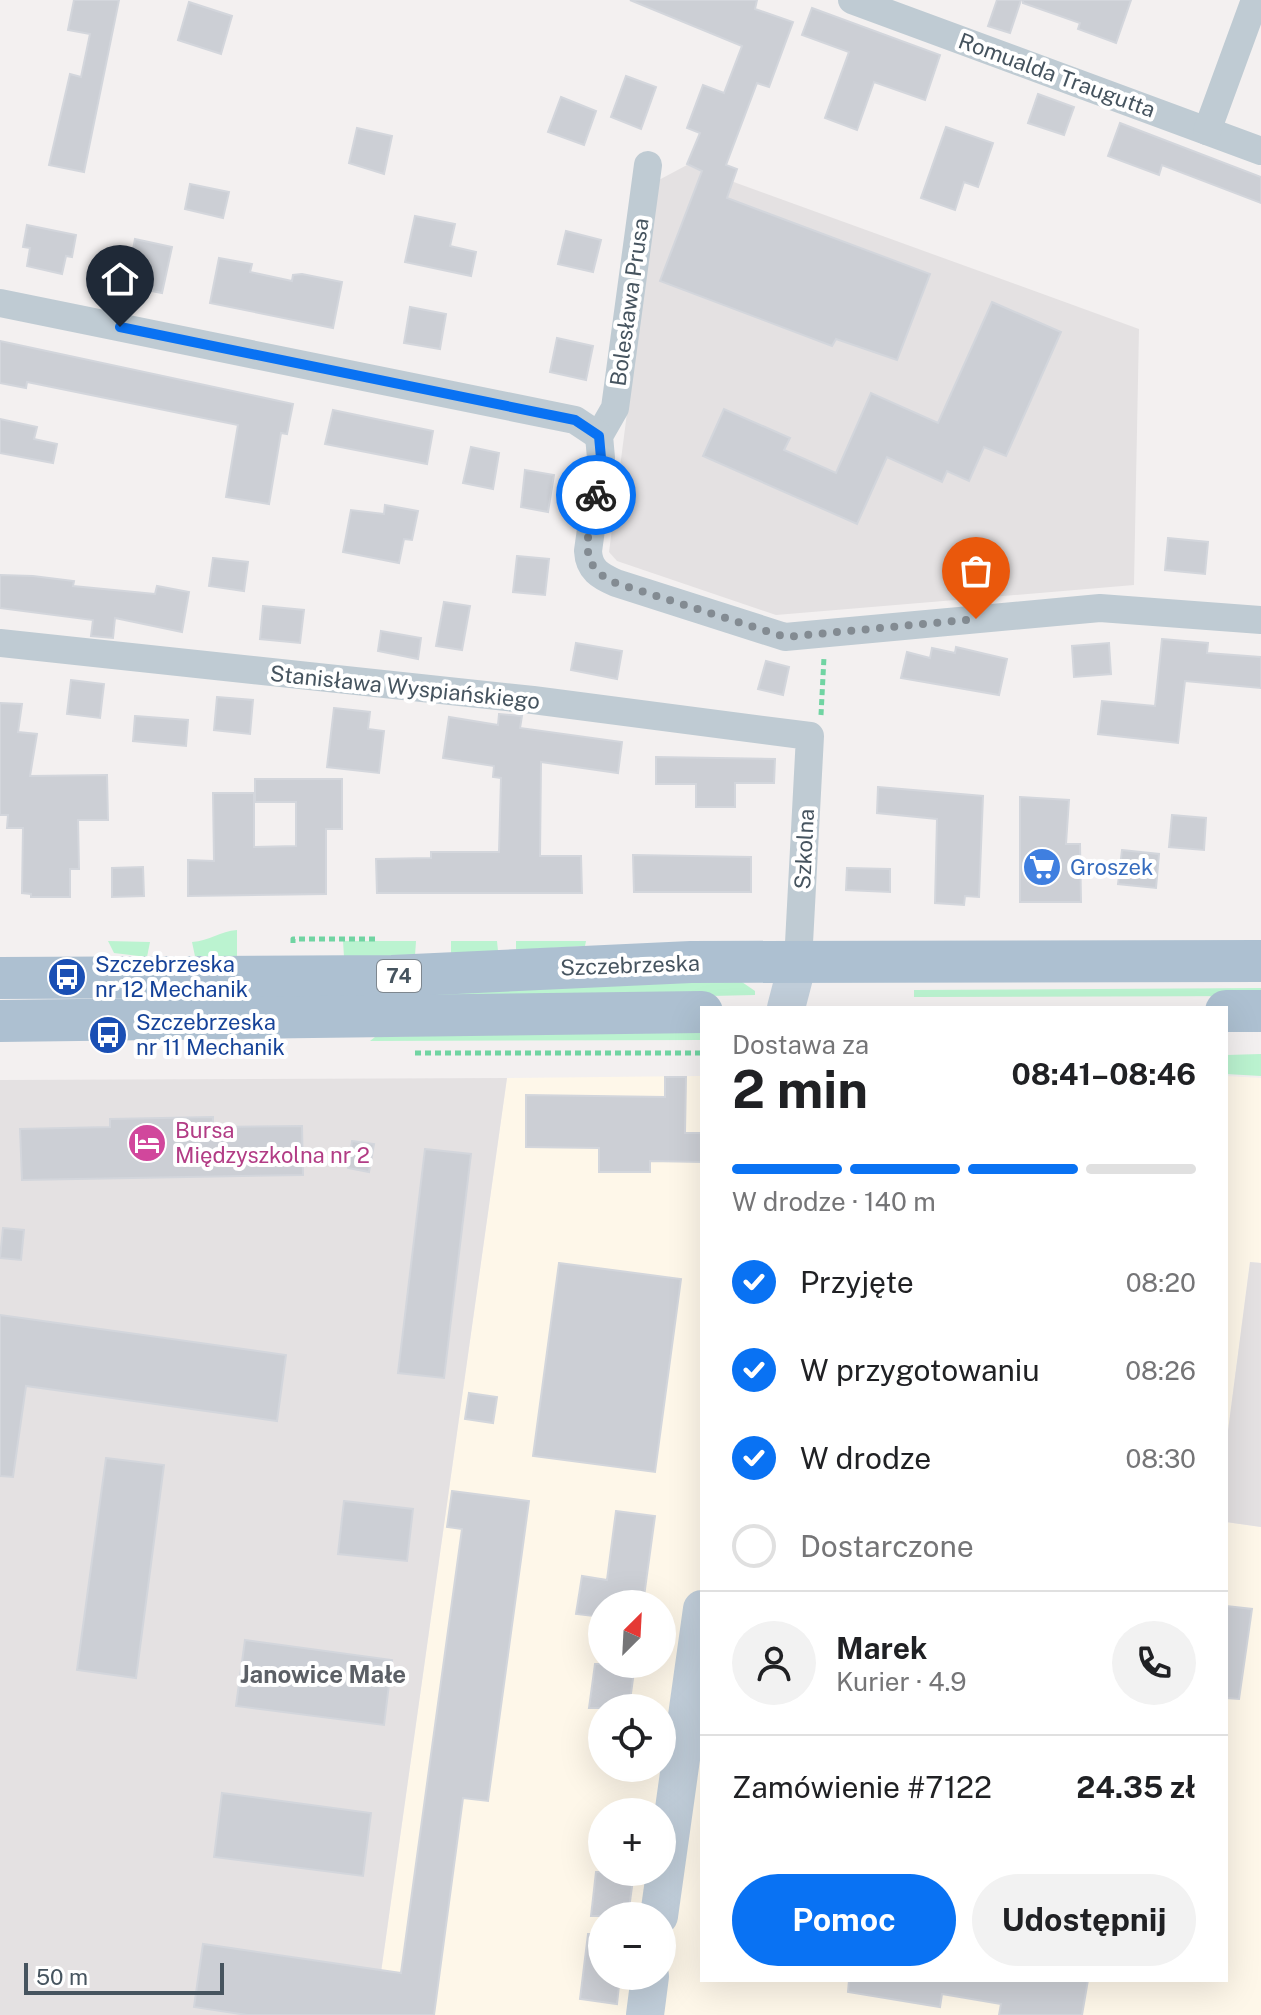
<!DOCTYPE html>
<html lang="pl">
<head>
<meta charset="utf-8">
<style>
  :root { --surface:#fff; --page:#f2f2f2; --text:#202124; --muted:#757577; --line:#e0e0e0; --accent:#0972f3 }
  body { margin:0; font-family:"Public Sans",sans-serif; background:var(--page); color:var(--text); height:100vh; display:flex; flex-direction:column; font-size:30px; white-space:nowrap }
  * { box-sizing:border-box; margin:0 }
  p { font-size:26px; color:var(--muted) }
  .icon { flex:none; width:44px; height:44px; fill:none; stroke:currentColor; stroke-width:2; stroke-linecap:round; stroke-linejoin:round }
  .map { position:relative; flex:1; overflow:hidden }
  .sheet { position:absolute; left:700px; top:1006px; width:528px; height:976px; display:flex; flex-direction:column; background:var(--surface); border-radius:0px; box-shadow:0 8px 32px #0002 }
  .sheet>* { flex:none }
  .needle { width:52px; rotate:24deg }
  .fabs { position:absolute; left:588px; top:1590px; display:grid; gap:16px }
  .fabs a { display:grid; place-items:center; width:88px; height:88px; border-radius:50%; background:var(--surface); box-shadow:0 8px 32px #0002; font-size:40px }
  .scale { position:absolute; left:24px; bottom:20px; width:200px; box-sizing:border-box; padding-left:8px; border:4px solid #46545f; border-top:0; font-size:22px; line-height:28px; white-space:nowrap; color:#46545f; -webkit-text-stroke:6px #fff; paint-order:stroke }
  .pin { position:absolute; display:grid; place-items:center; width:68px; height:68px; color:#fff; margin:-82px -34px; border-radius:50% 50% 50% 0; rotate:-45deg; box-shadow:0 0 8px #0007 }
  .pin .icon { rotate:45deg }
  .courier { position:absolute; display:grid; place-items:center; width:80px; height:80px; margin:-40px; border:6px solid #0972f3; border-radius:50%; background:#fff; color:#222; box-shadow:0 2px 10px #0007 }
  .overview em { font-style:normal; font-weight:700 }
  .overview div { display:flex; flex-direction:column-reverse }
  .overview { display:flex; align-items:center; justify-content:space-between; height:136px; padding:0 32px }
  h1 { font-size:52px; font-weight:700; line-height:60px }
  .bar { display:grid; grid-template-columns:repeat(4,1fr); gap:12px 8px; align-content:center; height:96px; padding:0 32px }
  .bar i { height:10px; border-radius:6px; background:var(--line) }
  .bar .active { background:var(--accent) }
  .bar p { grid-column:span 4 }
  .line { display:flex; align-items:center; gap:20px; padding:0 32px; border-top:2px solid var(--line) }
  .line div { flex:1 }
  .round { display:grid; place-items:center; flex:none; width:84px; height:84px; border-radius:42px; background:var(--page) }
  ol { padding:0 32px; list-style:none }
  li { display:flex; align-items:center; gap:24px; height:88px }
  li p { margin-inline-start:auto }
  li .icon { padding:8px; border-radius:50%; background:var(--accent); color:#fff; stroke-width:4 }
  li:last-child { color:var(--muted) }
  li i { width:44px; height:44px; border:4px solid var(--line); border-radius:50% }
  .action { display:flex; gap:16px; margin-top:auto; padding:16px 32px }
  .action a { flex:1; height:92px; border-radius:48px; background:var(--accent); color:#fff; font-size:32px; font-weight:700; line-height:92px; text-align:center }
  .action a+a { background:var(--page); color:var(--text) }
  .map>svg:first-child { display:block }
  .commercial { fill:#fef7e9; fill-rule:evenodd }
  .education { fill:#e4e1e2 }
  .green { fill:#bbf3d0 }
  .building { fill:#cccfd5; stroke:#d3d6dc; stroke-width:2 }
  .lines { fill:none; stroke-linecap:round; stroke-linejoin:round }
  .path { stroke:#70d4a2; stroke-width:5; stroke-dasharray:6 4; stroke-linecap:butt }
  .street { stroke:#bfcbd3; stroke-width:28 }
  .secondary { stroke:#c1ceda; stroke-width:38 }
  .primary { stroke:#adc0d1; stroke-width:42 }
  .done { stroke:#838b92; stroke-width:8; stroke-dasharray:0 14.4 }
  .route { stroke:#0972f3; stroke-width:10 }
  .labels { text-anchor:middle; stroke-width:8; stroke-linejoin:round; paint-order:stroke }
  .shield { fill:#fff; stroke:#7e878f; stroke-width:2 }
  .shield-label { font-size:20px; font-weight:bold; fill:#46545f }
  .street-label { font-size:22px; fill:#46545f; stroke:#fff }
  .shop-label { font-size:22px; fill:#366cbe; stroke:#fff; text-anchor:start }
  .transit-label { font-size:22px; fill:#164399; stroke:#fff; text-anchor:start }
  .hotel-label { font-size:22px; fill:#b23c85; stroke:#fff; text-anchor:start }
  .neighbourhood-label { font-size:24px; font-weight:bold; fill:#5c6066; stroke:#fff }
</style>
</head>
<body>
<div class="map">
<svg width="1261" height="2015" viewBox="0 0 1261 2015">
  <rect width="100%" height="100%" fill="#f3f0f0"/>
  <!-- commercial -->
  <g class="commercial">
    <path d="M702 1076V1980H1226V1522L1261 1527V2015H375L507 1078ZM602 1604H662V1664H602ZM602 1708H662V1768H602ZM602 1812H662V1872H602ZM602 1916H662V1976H602Z"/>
    <path d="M1226 1076 1261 1078V1263L1250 1262 1226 1446Z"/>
  </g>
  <!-- education -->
  <g class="education">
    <path d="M687 165 1139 329 1134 585 776 615 617 561 609 552 657 181Z"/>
    <path d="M507 1078 375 2015H0V1080Z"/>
    <path d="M1250 1262 1261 1263V1527L1226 1522V1446Z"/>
  </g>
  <!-- green -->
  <g class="green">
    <path d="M237 930V956L233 961H196L192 942C210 941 220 931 237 930Z"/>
    <path d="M108 941 150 942 147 957 114 953Z"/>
    <path d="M343 941H416L415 956 344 957Z"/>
    <path d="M451 941H497L498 951 451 953Z"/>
    <path d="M516 941H586L585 946 516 950Z"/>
    <path d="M718 977 742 982 755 991V995L397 1003 393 993Z"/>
    <path d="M1261 988V996L914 997V990Z"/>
    <path d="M702 1029V1040L370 1041 375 1037Z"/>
    <path d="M1261 1054V1076L1226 1074V1055Z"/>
  </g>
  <!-- building -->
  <g class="building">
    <path d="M74 0H119L84 172 49 165 70 74 81 77 90 34 68 30Z"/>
    <path d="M630 0H757L755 9 793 22 769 87 757 83 726 165 737 169 727 198 930 274 897 360 836 339 832 346 660 281 702 171 687 164 700 133 687 128 703 85 724 93 742 46Z"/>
    <path d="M997 0H1021L1010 33 988 26Z"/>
    <path d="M1023 0H1131L1116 43 1078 29 1080 23 1023 3Z"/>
    <path d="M189 2 232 16 221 54 178 40Z"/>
    <path d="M812 8 940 55 925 100 874 82 857 130 825 118 849 52 802 35Z"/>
    <path d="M626 76 656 87 641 129 611 117Z"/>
    <path d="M1038 94 1074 107 1064 135 1028 123Z"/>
    <path d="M561 97 596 111 584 145 548 132Z"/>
    <path d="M1120 123 1261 177V203L1162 165 1159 175 1108 156Z"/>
    <path d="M946 127 993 143 978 187 964 182 955 210 921 198Z"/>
    <path d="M357 128 392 136 384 174 349 163Z"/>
    <path d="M190 184 229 192 223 218 185 209Z"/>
    <path d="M415 216 455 224 450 246 476 252 471 276 405 262Z"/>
    <path d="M27 225 76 235 72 257 66 256 62 274 27 266 30 248 23 247Z"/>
    <path d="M566 231 601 240 593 272 558 264Z"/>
    <path d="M135 239 172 247 162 293 126 286Z"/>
    <path d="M219 258 252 264 250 272 292 281 293 275 302 274 342 282 333 328 210 303Z"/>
    <path d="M992 302 1061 332 1006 456 984 447 969 481 947 471 942 482 887 457 857 524 703 456 724 409 790 438 784 450 836 473 871 393 938 423Z"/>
    <path d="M410 307 446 314 440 349 404 343Z"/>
    <path d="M557 338 593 346 586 380 550 372Z"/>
    <path d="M0 341 293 404 287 434 281 433 269 504 226 497 238 425 27 382 26 388 0 383Z"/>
    <path d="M333 410 433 431 427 464 325 444Z"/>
    <path d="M0 419 37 427 34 439 57 444 53 463 0 453Z"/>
    <path d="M471 447 499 453 493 489 463 483Z"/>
    <path d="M525 470 554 475 548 512 521 507Z"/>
    <path d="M385 505 418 511 412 540 404 539 399 563 343 552 351 510 384 514Z"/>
    <path d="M1168 538 1208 542 1205 574 1165 570Z"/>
    <path d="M517 556 549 559 545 595 513 592Z"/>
    <path d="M213 558 248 562 244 591 209 586Z"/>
    <path d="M0 575 33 576 74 581 73 586 155 594 157 586 189 592 182 632 115 618 113 638 91 636 93 620 0 608Z"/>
    <path d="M444 602 470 606 462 650 436 646Z"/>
    <path d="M263 606 304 610 300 643 260 639Z"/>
    <path d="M381 631 421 638 418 659 378 651Z"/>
    <path d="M1162 639 1208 643 1207 653 1261 657V688L1185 681 1178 743 1098 734 1102 701 1155 706Z"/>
    <path d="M576 643 622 651 617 679 571 670Z"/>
    <path d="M1109 643 1111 674 1074 677 1072 646Z"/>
    <path d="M956 647 1007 659 999 695 901 678 907 652 930 658 932 648 955 653Z"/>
    <path d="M766 661 789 667 783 695 758 689Z"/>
    <path d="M71 680 104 684 100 718 67 714Z"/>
    <path d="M217 697 253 700 250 734 214 730Z"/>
    <path d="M0 703 22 704 18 732 37 734 30 776 107 775 108 820H78L79 869H70V897H31V894L22 893 23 828H7L8 815H0Z"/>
    <path d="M334 708 370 712 368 729 384 731 379 773 327 767Z"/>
    <path d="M499 714 522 716 520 728 622 742 618 773 541 762 540 856H581L582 893H377L376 859 431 858V852H499L501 778 493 777 494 766 443 758 449 717 498 725Z"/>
    <path d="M135 716 188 720 186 746 133 741Z"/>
    <path d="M656 757 775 759 774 783H735V807H696V784H656Z"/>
    <path d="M255 779H342V829H326V894L188 896V860L214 861 213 793H254V847L296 846V802H255Z"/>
    <path d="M878 787 983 796 979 897 965 896 964 905 935 903 937 819 877 813Z"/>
    <path d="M1020 797 1069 800 1066 844H1080L1081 902H1020Z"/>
    <path d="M1172 815 1206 818 1204 850 1169 847Z"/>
    <path d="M1122 850 1159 854 1156 888 1118 884Z"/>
    <path d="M633 855 751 857V892H634Z"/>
    <path d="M143 867 144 896 112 897V868Z"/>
    <path d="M847 868 890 869V892L846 890Z"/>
    <path d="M665 1077H686L685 1133H702V1162L650 1161V1172H599V1148L526 1147V1095L665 1097Z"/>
    <path d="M213 1117V1127L302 1126 303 1175 22 1180 20 1129 110 1127V1119Z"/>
    <path d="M352 1141 374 1144 369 1172 348 1168Z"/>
    <path d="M425 1149 471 1154 444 1378 398 1373Z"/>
    <path d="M3 1228 24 1230 21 1260 0 1258Z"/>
    <path d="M559 1263 681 1279 655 1472 533 1456Z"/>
    <path d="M0 1315 286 1355 277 1421 26 1386 13 1477 0 1476Z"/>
    <path d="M469 1393 497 1397 493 1423 465 1419Z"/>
    <path d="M106 1458 164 1465 136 1678 77 1670Z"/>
    <path d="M452 1491 529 1501 488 1801 463 1798 434 2015H247L194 2007 203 1944 401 1973 462 1529 447 1527Z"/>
    <path d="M344 1501 413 1509 407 1561 338 1554Z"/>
    <path d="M616 1511 655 1516 643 1604H602V1617L576 1614 582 1576 607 1580Z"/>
    <path d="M1226 1606 1252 1609 1239 1699 1226 1698Z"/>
    <path d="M245 1640 392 1660 384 1725 236 1706Z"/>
    <path d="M595 1664H635L629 1708H589Z"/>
    <path d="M222 1793 371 1813 363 1876 214 1857Z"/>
    <path d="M596 1872H634L628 1916H591Z"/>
    <path d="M588 1934 602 1935V1976H620L617 2004 580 1999Z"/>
    <path d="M849 1980H1088L1082 2015H999L1001 2004 942 1994 940 2007 848 1992Z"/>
  </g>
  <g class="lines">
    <!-- path -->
    <g class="path">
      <path d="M821 715 824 657"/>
      <path d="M293 943V939H379"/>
      <path d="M415 1053H702"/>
    </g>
    <!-- street -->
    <g class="street">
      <path d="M852 0 1261 151"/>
      <path d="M1207 131 1255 0"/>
      <path d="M648 165 615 408 599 436 601 458 588 551C589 570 600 576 616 583L785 637 1100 608 1261 620"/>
      <path d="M0 303 575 420 599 436"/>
      <path d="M0 643 533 700 810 736 798 962"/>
    </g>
    <!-- secondary -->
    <g class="secondary">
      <path d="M786 1008 798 962"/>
      <path d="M659 1916 702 1609"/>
      <path d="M645 2015 650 1976"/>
    </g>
    <!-- primary -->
    <g class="primary">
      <path d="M0 978 392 976 691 962 1261 961"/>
      <path d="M1226 1011H1261"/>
      <path d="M0 1021 702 1012"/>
    </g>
  </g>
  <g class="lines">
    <!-- done -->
    <path class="done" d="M596 495C590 533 573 565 616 583L785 637 976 619"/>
    <!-- route -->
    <path class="route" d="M120 327 575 420 599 436 601 458 596 495"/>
  </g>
  <!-- icons -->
  <defs>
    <symbol id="supermarket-disc" viewBox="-11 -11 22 22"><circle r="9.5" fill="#3f7fe0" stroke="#fff"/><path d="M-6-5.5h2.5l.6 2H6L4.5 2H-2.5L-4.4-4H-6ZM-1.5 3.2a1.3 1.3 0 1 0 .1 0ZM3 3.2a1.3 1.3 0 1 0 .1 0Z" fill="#fff"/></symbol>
    <symbol id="bus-disc" viewBox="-11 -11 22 22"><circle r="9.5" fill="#1a4fb4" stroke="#fff"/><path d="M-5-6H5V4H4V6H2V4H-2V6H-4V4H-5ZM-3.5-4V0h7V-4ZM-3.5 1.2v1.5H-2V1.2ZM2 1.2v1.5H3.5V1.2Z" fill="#fff"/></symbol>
    <symbol id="hotel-disc" viewBox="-11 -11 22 22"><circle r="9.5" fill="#d1479c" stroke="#fff"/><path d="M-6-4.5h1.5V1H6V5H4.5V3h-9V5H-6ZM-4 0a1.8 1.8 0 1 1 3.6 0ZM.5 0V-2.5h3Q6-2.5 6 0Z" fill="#fff"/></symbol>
  </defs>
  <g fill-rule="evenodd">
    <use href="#supermarket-disc" x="1020" y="845" width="44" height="44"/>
    <use href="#bus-disc" x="45" y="955" width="44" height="44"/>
    <use href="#bus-disc" x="86" y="1013" width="44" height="44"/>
    <use href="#hotel-disc" x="125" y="1121" width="44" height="44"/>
  </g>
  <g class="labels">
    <!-- shield labels -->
    <rect class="shield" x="377" y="960" width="44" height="32" rx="6"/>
    <g class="shield-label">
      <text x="399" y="983">74</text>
    </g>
    <!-- street labels -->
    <g class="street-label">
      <text transform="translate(1057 75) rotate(20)" y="8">Romualda Traugutta</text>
      <text transform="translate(629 302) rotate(-82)" y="8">Bolesława Prusa</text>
      <text transform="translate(405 687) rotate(6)" y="8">Stanisława Wyspiańskiego</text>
      <text transform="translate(804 849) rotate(-87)" y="8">Szkolna</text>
      <text transform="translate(630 965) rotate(-2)" y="8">Szczebrzeska</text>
    </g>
    <!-- shop labels -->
    <g class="shop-label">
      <text x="1070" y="875">Groszek</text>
    </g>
    <!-- transit labels -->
    <g class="transit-label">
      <text x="95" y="972">Szczebrzeska<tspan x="95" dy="25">nr 12 Mechanik</tspan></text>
      <text x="136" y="1030">Szczebrzeska<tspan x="136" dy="25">nr 11 Mechanik</tspan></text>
    </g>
    <!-- hotel labels -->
    <g class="hotel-label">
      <text x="175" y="1138">Bursa<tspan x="175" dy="25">Międzyszkolna nr 2</tspan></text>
    </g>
    <!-- neighbourhood labels -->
    <g class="neighbourhood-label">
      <text x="323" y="1683">Janowice Małe</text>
    </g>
  </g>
</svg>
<div class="fabs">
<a><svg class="needle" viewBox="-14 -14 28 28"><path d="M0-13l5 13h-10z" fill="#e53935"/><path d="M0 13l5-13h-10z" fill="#757577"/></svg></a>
<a><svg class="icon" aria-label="locate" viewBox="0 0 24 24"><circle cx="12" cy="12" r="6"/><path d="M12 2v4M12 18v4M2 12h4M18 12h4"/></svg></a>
<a>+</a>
<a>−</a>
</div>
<div class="scale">50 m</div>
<div class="pin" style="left:976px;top:619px;background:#ea580c"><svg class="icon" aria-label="bag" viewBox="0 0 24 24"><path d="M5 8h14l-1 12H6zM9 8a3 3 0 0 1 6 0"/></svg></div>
<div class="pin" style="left:120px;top:327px;background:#1f2937"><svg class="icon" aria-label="home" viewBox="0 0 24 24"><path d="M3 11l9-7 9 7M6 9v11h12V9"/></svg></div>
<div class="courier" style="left:596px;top:495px"><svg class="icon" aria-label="bike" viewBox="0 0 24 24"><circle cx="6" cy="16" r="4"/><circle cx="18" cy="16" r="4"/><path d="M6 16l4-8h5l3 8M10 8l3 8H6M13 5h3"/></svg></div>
<section class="sheet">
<div class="overview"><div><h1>2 min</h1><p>Dostawa za</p></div><em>08:41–08:46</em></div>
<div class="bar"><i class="active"></i><i class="active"></i><i class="active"></i><i></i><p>W drodze · 140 m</p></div>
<ol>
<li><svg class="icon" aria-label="check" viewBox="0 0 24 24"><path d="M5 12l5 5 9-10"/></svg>Przyjęte<p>08:20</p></li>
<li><svg class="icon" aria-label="check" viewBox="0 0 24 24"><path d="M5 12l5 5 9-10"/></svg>W przygotowaniu<p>08:26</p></li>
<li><svg class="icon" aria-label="check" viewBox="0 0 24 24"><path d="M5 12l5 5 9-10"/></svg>W drodze<p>08:30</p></li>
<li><i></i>Dostarczone</li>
</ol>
<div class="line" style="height:144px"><a class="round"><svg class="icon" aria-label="person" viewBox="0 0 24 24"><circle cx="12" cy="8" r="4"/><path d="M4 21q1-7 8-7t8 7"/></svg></a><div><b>Marek</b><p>Kurier · 4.9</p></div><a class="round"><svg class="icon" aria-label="phone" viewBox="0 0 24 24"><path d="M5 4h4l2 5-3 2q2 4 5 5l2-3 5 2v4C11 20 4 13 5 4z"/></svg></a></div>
<div class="line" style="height:104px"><div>Zamówienie #7122</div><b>24.35 zł</b></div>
<div class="action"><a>Pomoc</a><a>Udostępnij</a></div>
</section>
</div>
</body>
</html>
